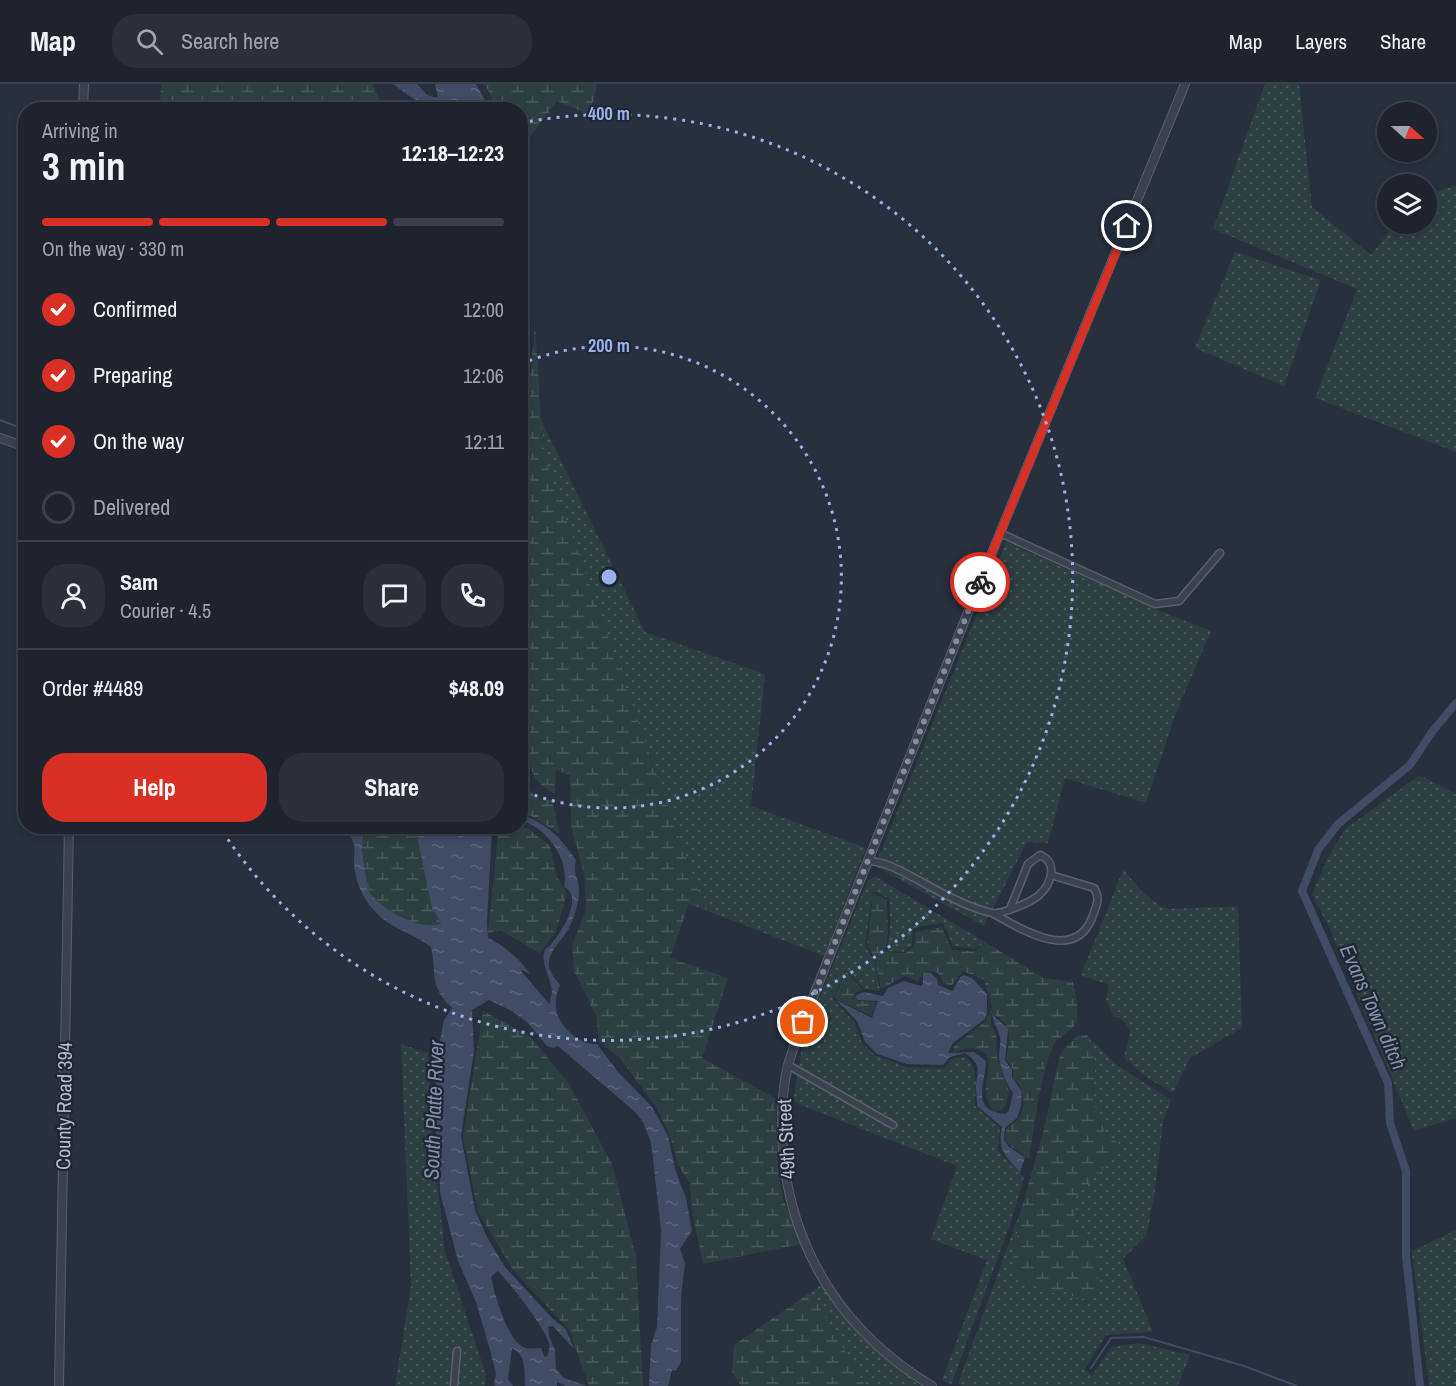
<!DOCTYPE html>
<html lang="en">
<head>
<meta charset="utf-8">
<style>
  :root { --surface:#1e232e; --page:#2b2f3a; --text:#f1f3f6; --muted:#a1a4aa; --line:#3c404a; --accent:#d93025 }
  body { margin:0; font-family:"Archivo Narrow",sans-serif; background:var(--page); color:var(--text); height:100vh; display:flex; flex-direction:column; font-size:22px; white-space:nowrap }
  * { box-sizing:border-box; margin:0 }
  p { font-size:20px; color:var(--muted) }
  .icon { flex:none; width:33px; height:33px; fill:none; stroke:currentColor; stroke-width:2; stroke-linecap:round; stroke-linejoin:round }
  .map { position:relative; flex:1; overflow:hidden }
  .details { position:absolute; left:18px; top:18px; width:510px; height:732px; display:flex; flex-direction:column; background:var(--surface); border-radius:24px; box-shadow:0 3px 9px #0003,0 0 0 2px var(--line) }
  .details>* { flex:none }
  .needle { width:39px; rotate:111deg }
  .fabs { position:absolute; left:1377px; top:18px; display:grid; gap:12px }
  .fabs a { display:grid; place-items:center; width:60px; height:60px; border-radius:50%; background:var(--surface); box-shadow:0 3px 9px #0003,0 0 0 2px var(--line); font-size:30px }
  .pin { position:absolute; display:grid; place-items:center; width:51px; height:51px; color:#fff; margin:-26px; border:3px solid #fff; border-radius:50%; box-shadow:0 2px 6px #0007 }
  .courier { position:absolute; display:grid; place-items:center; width:60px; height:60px; margin:-30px; border:4px solid #d93025; border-radius:50%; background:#fff; color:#222; box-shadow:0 2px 8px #0007 }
  .headline em { font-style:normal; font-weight:700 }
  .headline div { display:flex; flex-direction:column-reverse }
  .headline { display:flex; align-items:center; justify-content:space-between; height:102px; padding:0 24px }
  h1 { font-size:39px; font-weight:700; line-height:45px }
  .bar { display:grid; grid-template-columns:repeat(4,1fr); gap:9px 6px; align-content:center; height:72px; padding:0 24px }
  .bar i { height:8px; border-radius:4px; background:var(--line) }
  .bar .active { background:var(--accent) }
  .bar p { grid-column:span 4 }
  .line { display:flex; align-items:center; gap:15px; padding:0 24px; border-top:2px solid var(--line) }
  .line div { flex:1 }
  .round { display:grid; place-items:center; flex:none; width:63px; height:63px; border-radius:24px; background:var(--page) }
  ol { padding:0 24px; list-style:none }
  li { display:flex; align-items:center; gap:18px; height:66px }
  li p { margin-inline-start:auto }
  li .icon { padding:6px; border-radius:50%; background:var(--accent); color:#fff; stroke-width:4 }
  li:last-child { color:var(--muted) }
  li i { width:33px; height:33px; border:3px solid var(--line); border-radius:50% }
  .action { display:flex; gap:12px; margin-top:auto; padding:12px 24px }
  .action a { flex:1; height:69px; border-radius:24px; background:var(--accent); color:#fff; font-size:24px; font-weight:700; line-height:69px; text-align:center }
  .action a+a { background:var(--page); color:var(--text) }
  header { display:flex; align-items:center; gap:36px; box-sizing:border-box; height:84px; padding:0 30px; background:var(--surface); border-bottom:2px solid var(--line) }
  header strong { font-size:28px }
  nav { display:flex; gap:33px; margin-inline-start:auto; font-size:21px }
  .search { width:420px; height:54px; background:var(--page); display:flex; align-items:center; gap:15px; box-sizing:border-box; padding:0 21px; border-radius:24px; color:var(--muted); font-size:22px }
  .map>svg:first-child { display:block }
  .grass { fill:url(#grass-dots) }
  .wetland { fill:url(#wetland-marsh) }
  .water { fill:url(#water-ripples); fill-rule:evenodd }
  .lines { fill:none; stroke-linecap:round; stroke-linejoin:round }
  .stream { stroke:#404b64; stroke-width:2 }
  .canal { stroke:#404b64; stroke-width:8 }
  .minor-casing { stroke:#595f6b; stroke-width:9 }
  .tertiary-casing { stroke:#595f6b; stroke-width:10 }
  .minor { stroke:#3b414d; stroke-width:6 }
  .tertiary { stroke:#3b414d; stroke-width:8 }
  .done { stroke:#858b97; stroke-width:6; stroke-dasharray:0 10.8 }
  .route { stroke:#d93025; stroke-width:8 }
  .ring { fill:none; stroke:#98b1ed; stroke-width:3; stroke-dasharray:3 6 }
  .labels { text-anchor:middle; stroke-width:4.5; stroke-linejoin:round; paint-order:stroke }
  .street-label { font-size:20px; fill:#b7bcc8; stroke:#202632 }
  .water-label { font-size:21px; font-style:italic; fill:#8390ac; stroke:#202632 }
  .centre { fill:#98b1ed; stroke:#202632; stroke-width:3 }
  .ring-label { font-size:18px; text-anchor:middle; font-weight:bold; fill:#98b1ed; stroke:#202632; stroke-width:4.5; stroke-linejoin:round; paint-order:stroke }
</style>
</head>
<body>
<header>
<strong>Map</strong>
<div class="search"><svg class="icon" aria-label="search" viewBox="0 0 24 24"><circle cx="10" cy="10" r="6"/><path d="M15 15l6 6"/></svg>Search here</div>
<nav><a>Map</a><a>Layers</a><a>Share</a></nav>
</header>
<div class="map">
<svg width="1456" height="1302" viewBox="0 0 1456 1302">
  <defs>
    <pattern id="grass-dots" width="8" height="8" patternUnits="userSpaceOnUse" patternTransform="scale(1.5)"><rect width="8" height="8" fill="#2e3f42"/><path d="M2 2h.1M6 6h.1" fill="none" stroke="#4a595c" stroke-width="1.8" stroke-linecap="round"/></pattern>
    <pattern id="wetland-marsh" width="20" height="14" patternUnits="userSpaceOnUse" patternTransform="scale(1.5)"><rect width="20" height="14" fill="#2e3f42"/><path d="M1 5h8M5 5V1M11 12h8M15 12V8" fill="none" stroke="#4a595c"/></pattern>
    <pattern id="water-ripples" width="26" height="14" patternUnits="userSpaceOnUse" patternTransform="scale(1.5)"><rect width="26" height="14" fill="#404b64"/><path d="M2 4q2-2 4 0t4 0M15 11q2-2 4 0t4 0" fill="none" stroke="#596379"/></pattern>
  </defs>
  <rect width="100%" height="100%" fill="#282f3d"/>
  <!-- grass -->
  <g class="grass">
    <path d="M1265 0H1299L1312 123 1371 171 1395 140H1426L1427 111 1456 101V368L1315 314 1357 205 1213 145Z"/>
    <path d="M1235 168 1321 196 1284 302 1195 264Z"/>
    <path d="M541 336 645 548 765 590 751 722 866 764 824 872 705 826 546 378Z"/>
    <path d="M1006 458 1170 531 1211 547 1176 629 1146 719 1065 694 1048 759 1027 758 984 842 875 782Z"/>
    <path d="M1420 691 1456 710V1034L1414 1047 1329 843 1312 811 1328 773 1345 745Z"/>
    <path d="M1123 786C1137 801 1149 819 1169 825L1238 822 1242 944 1190 974 1173 1009 1149 995 1124 974 1130 948C1126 940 1123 933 1114 933L1106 915 1109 901 1081 891Z"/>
    <path d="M876 793 985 858 975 865 953 862 943 839 913 844 912 861 904 868 887 867 890 847V815L873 807 865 862 875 878 880 907 864 905 846 885 833 915 854 938 862 959 875 971 906 983 944 984 954 974 966 973C980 985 975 1006 975 1022L1000 1044 998 1067 1024 1093 1012 1135 951 1301 942 1296 987 1176 931 1155 957 1082 793 1018 804 951 868 796Z"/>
    <path d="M1087 951 1117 981 1171 1016 1163 1038 1155 1107 1147 1150 1123 1175 1153 1248 1106 1251 1085 1285 1092 1292 1111 1263 1139 1259 1190 1271 1178 1302H962L958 1300 1022 1123 1013 1176 1047 1209 1067 1208 1098 1164 1077 1143 1072 1117 1105 1048 1093 1017 1095 977Z"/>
    <path d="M401 960 428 969 432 1051 445 1167 486 1291 485 1302H395L411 1202Z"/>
    <path d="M1456 1146V1302H1429L1412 1167Z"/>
    <path d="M821 1201 861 1253 920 1302H865L811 1208Z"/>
  </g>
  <!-- wetland -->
  <g class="wetland">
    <path d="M161 0H372L383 21 388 25H160Z"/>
    <path d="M485 0H597L590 31 557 17 525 60 521 57 520 26 497 25Z"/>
    <path d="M535 240 541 335 546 378 705 826 689 820 670 874 728 894 702 974 775 1014 778 1083 783 1114 801 1160 703 1180 693 1133 689 1098 678 1081 671 1055 657 1024 619 973 598 957 597 934 574 887 572 861 586 826 584 790 571 742 570 691 556 686 555 710C526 695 530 680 530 652L522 651 521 664 520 468 523 464 530 357 526 344Z"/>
    <path d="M521 693 536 714 552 716 560 750 521 726Z"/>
    <path d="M363 743H415L432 824 441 839C422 849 379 825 369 807 367 804 362 766 362 761 363 755 364 749 363 743Z"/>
    <path d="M504 743H520L529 745 550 762 557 793 567 809 556 848 540 869 501 847 488 849 498 751 505 748Z"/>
    <path d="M873 809 887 816 888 849 885 868 906 869 914 862 915 848 942 843 952 866 975 867 985 858 1044 894 1073 898C1075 909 1079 924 1077 935 1075 948 1059 950 1053 962 1040 990 1035 1042 1029 1074L1011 1063 1005 1056 1006 1045C1009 1042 1015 1038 1018 1035 1028 1021 1024 1004 1013 993V985L1006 975C1010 953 1014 941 991 929V940L996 951 997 973 1009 1008 1006 1020 1002 1026 995 1028C975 1005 995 994 986 970 974 963 966 962 953 970L954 962 986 937 992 922 984 896 963 887 952 901 944 900 938 889 931 887 923 888 918 898 905 892 881 905 876 878 867 860Z"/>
    <path d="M846 887 863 906 857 908 853 912 858 917 877 918 871 932 834 914Z"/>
    <path d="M483 927 530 952 569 1000 612 1080 636 1172 643 1302H589L569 1246 513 1186 478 1128 463 1053Z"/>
    <path d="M1087 951 1095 977 1093 1017 1105 1048 1123 1063 1072 1117 1077 1143 1098 1164 1097 1214 1076 1215 1067 1208 1047 1209 1018 1191 1013 1177 1022 1123 1044 1045 1059 974 1064 965 1077 952Z"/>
    <path d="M811 1208 865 1302H741L732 1288 734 1261Z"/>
  </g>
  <!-- water -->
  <g class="water">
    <path d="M393 0H417L427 11 438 14 435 0H476L490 25H436L412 14Z"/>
    <path d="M521 91C531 120 525 149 529 179L525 322 523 345 527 358 521 447Z"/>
    <path d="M521 730C550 742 558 751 576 776 573 793 578 791 579 804 580 816 574 834 569 844 563 856 548 867 549 881 549 889 556 895 560 901 557 908 555 915 556 924 557 941 580 962 597 960L618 988 652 1023 668 1052 676 1088 686 1114 692 1147 680 1165 685 1179 681 1215V1278L676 1287 672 1286 668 1302H649L651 1261 657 1243 661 1147 651 1058 643 1038 634 1027 558 962 553 964 547 962 528 939 512 927 489 916 472 926 474 967 461 1052 475 1126 487 1153 505 1183 552 1234 566 1245 574 1265 553 1242 548 1243 549 1252 555 1266 556 1285 564 1294 587 1302H566L557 1298V1302H525C524 1288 527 1271 512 1264L508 1295 513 1302H496L494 1300 496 1290 490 1266 476 1218 458 1177 440 1108 439 1065 436 1050 435 1008 440 957 444 936 452 924C429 902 437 892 431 863 418 853 402 848 387 838 367 823 356 804 354 779 354 773 355 766 354 760 352 754 349 749 348 743H361C365 750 362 757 362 765 363 772 367 803 369 807 378 824 423 849 441 839L432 824 415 743H502V746L492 747 487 838 488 854C505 862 519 874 530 890L522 886V888L549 920C551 915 553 907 551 902 549 892 540 876 545 866 547 863 550 862 552 859 562 848 584 812 564 803 570 776 547 743 521 737ZM498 1187C511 1201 544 1242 549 1259 550 1264 549 1268 547 1273L544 1272 541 1264C536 1264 530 1265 526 1264 508 1260 494 1209 491 1192Z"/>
    <path d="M923 888 931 889 937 895 938 901 953 907 960 893 964 891 972 894 987 910V929L985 935 953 959 948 969 974 968 986 977C986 998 969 1027 1005 1030L1009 1027 1013 1009C1005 997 1001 987 999 973 999 966 1001 960 1000 953 998 945 993 939 992 930L1008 945 1005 976 1012 986V993L1022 1008 1021 1022 1017 1034 1005 1044 1004 1056 1009 1063 1025 1073 1020 1089C1006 1072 997 1066 1002 1043L977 1022C977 1016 976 1009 976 1002 978 985 981 980 965 969L950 973 943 981 907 980 877 970 865 958 857 937 836 916 872 934 878 917 858 916 855 913C862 904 873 911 883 912L888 904 904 897 921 902 923 900Z"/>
  </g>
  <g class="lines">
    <!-- stream -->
    <g class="stream">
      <path d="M0 336 26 346"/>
      <path d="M1091 1284 1111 1254 1144 1253 1244 1282 1297 1302"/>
    </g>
    <!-- canal -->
    <path class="canal" d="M1420 1302 1406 1172V1087L1390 1039 1388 999 1302 807 1318 766 1338 740 1410 681 1432 648 1456 619"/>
    <defs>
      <g id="minor">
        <path d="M1000 449 1155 520 1179 517 1220 469"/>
        <path d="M869 777C888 778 904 789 920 797 941 809 969 824 992 829 1001 831 1031 818 1038 812 1051 801 1059 779 1040 771L1028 780 1010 825"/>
        <path d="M994 830C1021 845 1074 879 1092 834 1096 822 1101 815 1094 804L1051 791"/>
        <path d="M788 981 893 1041"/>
        <path d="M454 1302 457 1267"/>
      </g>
      <g id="tertiary">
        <path d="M83 26 84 0"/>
        <path d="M0 354 26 363"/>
        <path d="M59 1302 69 742"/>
        <path d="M932 1302C845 1250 792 1169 783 1068 781 1038 781 1010 788 981 792 967 798 952 803 938L1000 449 1185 0"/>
      </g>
    </defs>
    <!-- minor casing -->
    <use href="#minor" class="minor-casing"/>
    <!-- tertiary casing -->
    <use href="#tertiary" class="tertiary-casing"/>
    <!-- minor -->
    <use href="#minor" class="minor"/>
    <!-- tertiary -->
    <use href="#tertiary" class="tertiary"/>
  </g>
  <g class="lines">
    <!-- done -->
    <path class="done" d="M803 938 980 498"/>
    <!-- route -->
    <path class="route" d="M980 498 1127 142"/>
  </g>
  <!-- distance rings -->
  <g class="ring">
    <path d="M521 280A231 231 0 1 1 521 706"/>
    <path d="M521 39A463 463 0 1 1 221 745"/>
  </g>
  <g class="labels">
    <!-- street labels -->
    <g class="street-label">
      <text transform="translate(64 1022) rotate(-89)" y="7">County Road 394</text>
      <text transform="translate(786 1055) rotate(-93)" y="7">49th Street</text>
    </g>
    <!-- water labels -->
    <g class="water-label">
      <text transform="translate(1373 923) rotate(66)" y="7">Evans Town ditch</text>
      <text transform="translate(434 1026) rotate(-88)" y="7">South Platte River</text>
    </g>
  </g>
  <circle cx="609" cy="493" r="9" class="centre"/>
  <g class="ring-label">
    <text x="609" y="36">400 m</text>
    <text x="609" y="268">200 m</text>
  </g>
</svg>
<div class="fabs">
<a><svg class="needle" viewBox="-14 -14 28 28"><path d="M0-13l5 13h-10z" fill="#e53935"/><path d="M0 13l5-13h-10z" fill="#a1a4aa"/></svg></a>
<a><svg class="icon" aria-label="layers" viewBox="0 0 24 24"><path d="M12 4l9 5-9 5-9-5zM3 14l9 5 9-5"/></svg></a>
</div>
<div class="pin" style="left:803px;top:938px;background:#ea580c"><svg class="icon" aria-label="bag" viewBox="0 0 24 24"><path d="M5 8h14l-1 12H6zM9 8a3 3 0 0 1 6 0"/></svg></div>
<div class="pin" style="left:1127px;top:142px;background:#1f2937"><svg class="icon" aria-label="home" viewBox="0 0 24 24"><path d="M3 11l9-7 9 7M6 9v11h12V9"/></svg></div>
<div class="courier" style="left:980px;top:498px"><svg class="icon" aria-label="bike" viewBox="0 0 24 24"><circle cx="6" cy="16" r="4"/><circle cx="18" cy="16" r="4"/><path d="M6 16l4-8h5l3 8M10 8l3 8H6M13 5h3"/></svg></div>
<section class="details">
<div class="headline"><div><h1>3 min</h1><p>Arriving in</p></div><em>12:18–12:23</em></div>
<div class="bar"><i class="active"></i><i class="active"></i><i class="active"></i><i></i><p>On the way · 330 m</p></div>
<ol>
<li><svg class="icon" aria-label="check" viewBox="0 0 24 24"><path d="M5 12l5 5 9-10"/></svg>Confirmed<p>12:00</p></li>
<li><svg class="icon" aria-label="check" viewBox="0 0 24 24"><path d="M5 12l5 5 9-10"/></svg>Preparing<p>12:06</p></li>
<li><svg class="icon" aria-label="check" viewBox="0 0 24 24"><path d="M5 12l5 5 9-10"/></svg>On the way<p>12:11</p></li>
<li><i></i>Delivered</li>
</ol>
<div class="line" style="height:108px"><a class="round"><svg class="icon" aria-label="person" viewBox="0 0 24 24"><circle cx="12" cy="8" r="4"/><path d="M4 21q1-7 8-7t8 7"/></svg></a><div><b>Sam</b><p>Courier · 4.5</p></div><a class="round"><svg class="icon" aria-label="chat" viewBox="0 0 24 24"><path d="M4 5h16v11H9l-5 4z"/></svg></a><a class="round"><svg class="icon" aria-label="phone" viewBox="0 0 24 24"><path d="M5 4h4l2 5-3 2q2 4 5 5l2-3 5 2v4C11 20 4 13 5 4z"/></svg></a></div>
<div class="line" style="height:78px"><div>Order #4489</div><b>$48.09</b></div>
<div class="action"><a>Help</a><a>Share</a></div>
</section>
</div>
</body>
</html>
